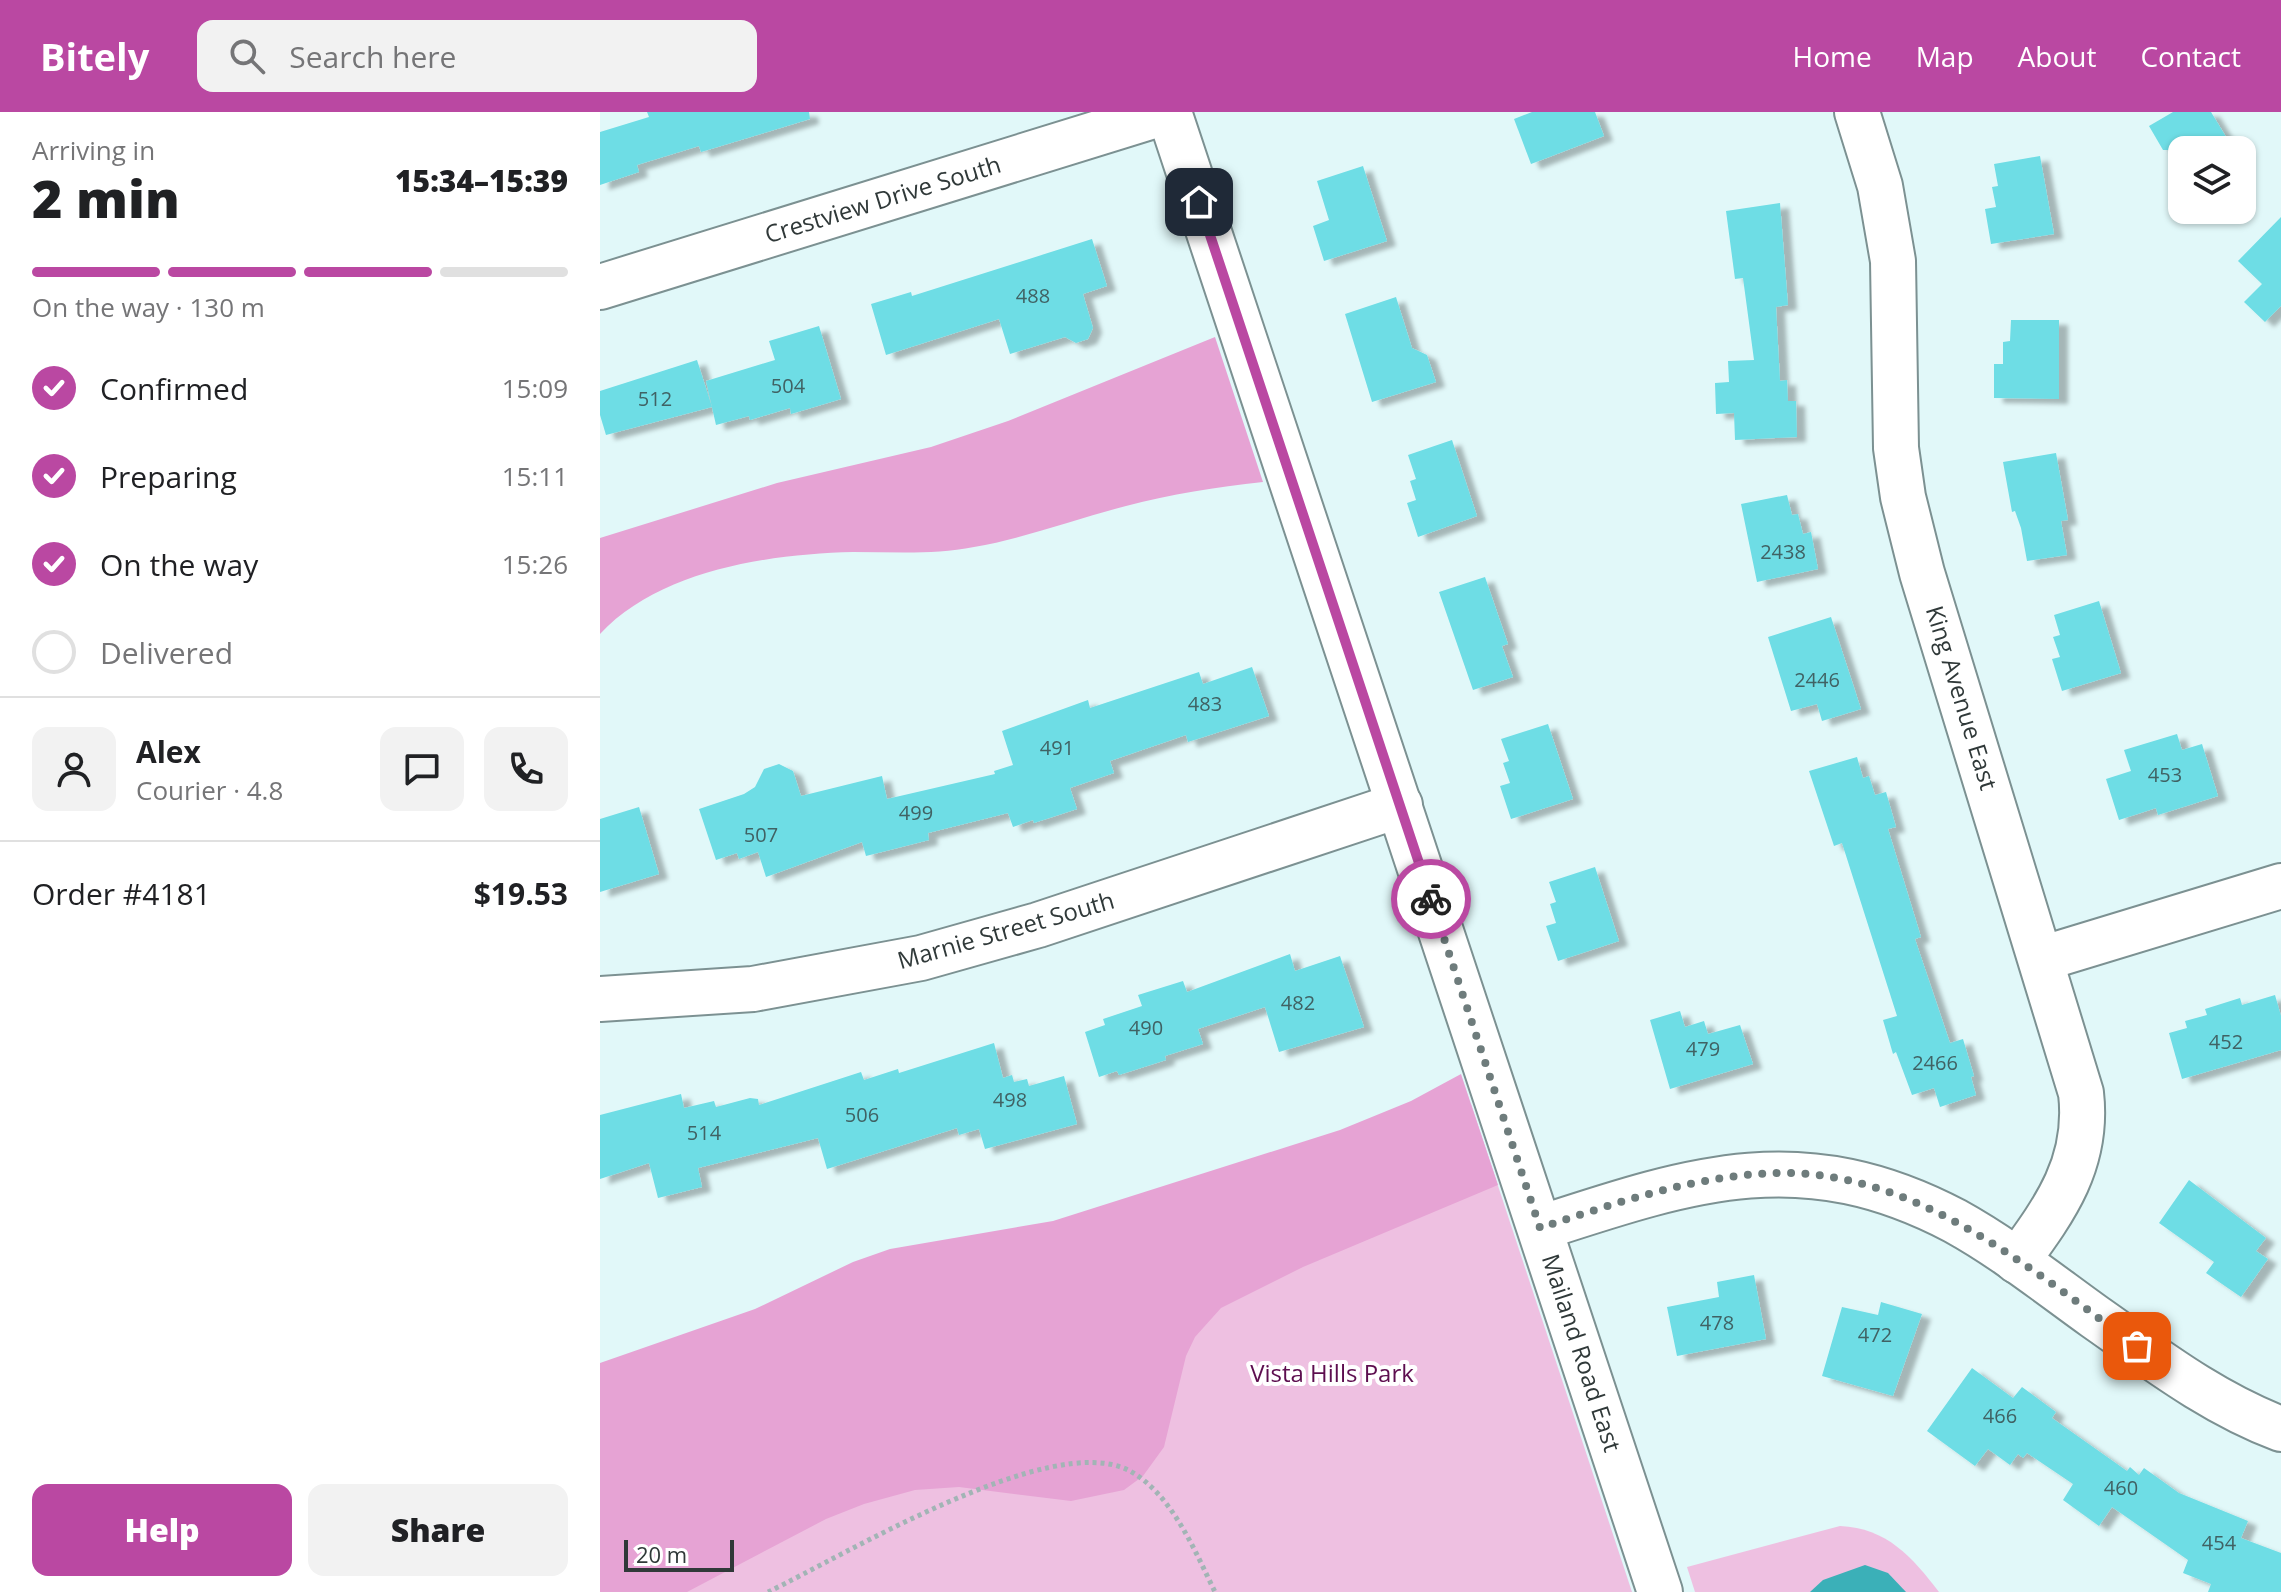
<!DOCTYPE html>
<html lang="en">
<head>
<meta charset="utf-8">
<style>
  :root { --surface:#fff; --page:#f2f2f2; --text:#202124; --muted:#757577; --line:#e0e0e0; --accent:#ba48a2 }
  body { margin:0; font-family:"Open Sans",sans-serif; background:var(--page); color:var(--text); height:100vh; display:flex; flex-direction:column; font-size:30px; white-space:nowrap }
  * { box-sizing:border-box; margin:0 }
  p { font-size:26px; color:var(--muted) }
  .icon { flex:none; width:44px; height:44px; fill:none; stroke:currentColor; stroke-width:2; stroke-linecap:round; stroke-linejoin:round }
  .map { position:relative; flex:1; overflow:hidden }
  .details { display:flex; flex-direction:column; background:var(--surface); width:600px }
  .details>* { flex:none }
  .controls { position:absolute; left:1568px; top:24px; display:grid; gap:16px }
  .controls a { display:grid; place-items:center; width:88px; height:88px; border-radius:16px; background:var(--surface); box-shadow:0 2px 6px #0004; font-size:40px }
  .scale { position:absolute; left:24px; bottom:20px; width:110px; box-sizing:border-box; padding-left:8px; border:4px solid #303939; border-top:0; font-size:22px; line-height:28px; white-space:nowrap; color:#303939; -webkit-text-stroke:6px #fff; paint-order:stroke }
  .pin { position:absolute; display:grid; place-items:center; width:68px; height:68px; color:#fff; margin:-34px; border-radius:16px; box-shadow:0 4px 12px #0006 }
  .courier { position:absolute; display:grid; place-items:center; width:80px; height:80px; margin:-40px; border:6px solid #ba48a2; border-radius:50%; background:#fff; color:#222; box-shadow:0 2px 10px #0007 }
  .overview em { font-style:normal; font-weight:800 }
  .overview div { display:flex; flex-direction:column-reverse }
  .overview { display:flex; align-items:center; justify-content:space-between; height:136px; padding:0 32px }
  h1 { font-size:52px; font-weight:800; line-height:60px }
  .bar { display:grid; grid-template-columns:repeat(4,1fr); gap:12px 8px; align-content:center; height:96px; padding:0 32px }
  .bar i { height:10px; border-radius:6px; background:var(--line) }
  .bar .selected { background:var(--accent) }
  .bar p { grid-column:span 4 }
  .line { display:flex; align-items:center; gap:20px; padding:0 32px; border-top:2px solid var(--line) }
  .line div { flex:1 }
  .round { display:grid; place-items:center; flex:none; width:84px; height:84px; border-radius:16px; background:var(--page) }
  ol { padding:0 32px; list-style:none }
  li { display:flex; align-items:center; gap:24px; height:88px }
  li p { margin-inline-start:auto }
  li .icon { padding:8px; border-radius:50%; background:var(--accent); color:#fff; stroke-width:4 }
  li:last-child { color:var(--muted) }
  li i { width:44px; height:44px; border:4px solid var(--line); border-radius:50% }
  .action { display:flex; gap:16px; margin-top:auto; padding:16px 32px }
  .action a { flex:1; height:92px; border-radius:16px; background:var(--accent); color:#fff; font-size:32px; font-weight:800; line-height:92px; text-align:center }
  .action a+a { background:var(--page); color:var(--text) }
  header { display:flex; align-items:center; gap:48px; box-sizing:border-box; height:112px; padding:0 40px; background:var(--accent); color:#fff }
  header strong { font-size:38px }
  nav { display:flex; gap:44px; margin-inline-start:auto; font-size:28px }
  .search { width:560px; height:72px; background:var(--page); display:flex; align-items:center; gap:20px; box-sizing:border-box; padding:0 28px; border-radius:16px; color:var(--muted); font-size:30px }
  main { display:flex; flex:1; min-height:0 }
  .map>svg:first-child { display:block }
  .green { fill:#eec0e1 }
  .forest { fill:#e6a3d4 }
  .water { fill:#3bb0b8 }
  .building { fill:#6edde5; filter:url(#shadow) }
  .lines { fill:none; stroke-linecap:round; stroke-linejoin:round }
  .minor-casing { stroke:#7c9192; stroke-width:48 }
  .path { stroke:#a2b4b5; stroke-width:5; stroke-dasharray:4 4; stroke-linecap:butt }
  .minor { stroke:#fff; stroke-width:44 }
  .done { stroke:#6e7c7c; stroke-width:8; stroke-dasharray:0 14.4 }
  .route { stroke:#ba48a2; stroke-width:10 }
  .labels { text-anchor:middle; stroke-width:8; stroke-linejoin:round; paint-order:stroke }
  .number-label { font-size:20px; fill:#406264 }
  .street-label { font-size:24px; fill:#303939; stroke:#fff }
  .park-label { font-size:24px; fill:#5d0e4f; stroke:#fff }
</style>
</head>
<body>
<header>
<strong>Bitely</strong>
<div class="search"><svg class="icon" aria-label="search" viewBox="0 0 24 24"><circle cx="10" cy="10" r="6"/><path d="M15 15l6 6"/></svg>Search here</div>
<nav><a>Home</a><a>Map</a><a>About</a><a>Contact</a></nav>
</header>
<main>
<section class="details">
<div class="overview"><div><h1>2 min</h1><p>Arriving in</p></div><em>15:34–15:39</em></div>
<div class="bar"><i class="selected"></i><i class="selected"></i><i class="selected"></i><i></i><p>On the way · 130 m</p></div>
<ol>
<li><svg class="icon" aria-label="check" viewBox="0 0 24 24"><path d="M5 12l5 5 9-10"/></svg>Confirmed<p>15:09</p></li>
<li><svg class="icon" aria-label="check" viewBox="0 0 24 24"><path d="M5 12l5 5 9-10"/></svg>Preparing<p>15:11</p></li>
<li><svg class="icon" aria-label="check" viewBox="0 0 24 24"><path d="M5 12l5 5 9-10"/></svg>On the way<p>15:26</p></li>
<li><i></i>Delivered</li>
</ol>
<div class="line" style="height:144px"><a class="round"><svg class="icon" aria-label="person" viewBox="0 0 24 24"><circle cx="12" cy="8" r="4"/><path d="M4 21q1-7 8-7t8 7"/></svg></a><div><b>Alex</b><p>Courier · 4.8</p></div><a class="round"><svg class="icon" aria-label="chat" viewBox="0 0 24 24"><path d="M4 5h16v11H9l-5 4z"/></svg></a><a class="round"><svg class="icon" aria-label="phone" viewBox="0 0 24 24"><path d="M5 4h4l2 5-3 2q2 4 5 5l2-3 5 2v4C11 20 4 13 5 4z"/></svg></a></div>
<div class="line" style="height:104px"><div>Order #4181</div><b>$19.53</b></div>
<div class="action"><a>Help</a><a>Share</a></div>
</section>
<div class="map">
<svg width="1681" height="1480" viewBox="0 0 1681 1480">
  <defs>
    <filter id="shadow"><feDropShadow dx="9" dy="5" stdDeviation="2" flood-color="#0004"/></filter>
  </defs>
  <rect width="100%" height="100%" fill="#e1f8f9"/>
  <!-- green -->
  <g class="green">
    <path d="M871 992 1032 1480H0Z"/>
    <path d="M1240 1414C1287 1416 1312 1445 1339 1480H1095L1087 1455Z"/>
  </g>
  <!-- forest -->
  <g class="forest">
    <path d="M615 225 663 370C616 375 571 382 526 394 475 407 426 426 374 435 334 443 294 440 253 440 169 442 60 458 0 522V426L177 371 331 335 408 309Z"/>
    <path d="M861 962 898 1073 703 1155 621 1196 595 1225 586 1244 564 1335 543 1364 524 1378 471 1389 359 1375 315 1378 264 1392 226 1407 87 1480H0V1251L155 1197 253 1150 290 1137 453 1109 740 1018 811 989Z"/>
  </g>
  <!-- water -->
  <path class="water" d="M1265 1453 1288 1461 1306 1480H1210L1223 1468Z"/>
  <!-- building -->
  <g class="building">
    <path d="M47 0H209L210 7 101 40 99 34 37 53 39 60 0 73V20L49 5Z"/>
    <path d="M932 0H995L1004 24 931 52 914 7Z"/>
    <path d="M1573 0H1611L1634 38H1563L1549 14Z"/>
    <path d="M1440 44 1454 122 1391 132 1385 97 1396 95 1392 75 1398 74 1394 52Z"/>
    <path d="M763 54 787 129 724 149 713 114 729 108 717 69Z"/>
    <path d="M1180 91 1188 193 1176 195 1180 269 1187 268 1188 289H1196L1197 325 1135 328 1134 301 1116 302 1115 271 1129 270 1128 249 1154 248 1143 166 1135 167 1126 99Z"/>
    <path d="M1681 105V194L1665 210 1644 190 1662 172 1638 149Z"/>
    <path d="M492 127 507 174 483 182 493 216 488 227 476 231 465 225 410 242 399 207 286 243 271 192 311 180 312 184Z"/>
    <path d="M796 185 812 236 827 243 836 270 772 290 745 202Z"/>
    <path d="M1411 208H1459V287L1394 286V252H1403V230L1410 229Z"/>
    <path d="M219 214 241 287 191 302 190 296 150 308 149 304 116 313 106 269 175 248 169 229Z"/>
    <path d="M97 248 112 295 6 323 0 303V279Z"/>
    <path d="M852 328 877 404 818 425 807 391 816 388 810 369 816 367 808 343Z"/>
    <path d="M1456 341 1468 408 1461 409 1467 443 1427 449 1421 416 1415 399 1412 400 1403 350Z"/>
    <path d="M1187 383 1192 403 1198 402 1203 422 1211 420 1218 457 1157 470 1141 392Z"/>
    <path d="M885 465 908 532 902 534 913 565 873 578 839 480Z"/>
    <path d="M1499 489 1521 561 1462 579 1452 547 1460 545 1453 525 1460 523 1454 503Z"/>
    <path d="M1231 505 1261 597 1222 609 1217 592 1191 599 1168 525Z"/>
    <path d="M652 555 669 604 588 630 586 623 510 649 514 661 470 676 477 697 434 711 433 708 413 715 408 701 328 721 329 728 266 744 262 730 166 765 158 740 139 747 137 741 116 748 99 697 144 682 155 675 164 657 179 652 193 659 201 684 282 664 287 687 395 662 394 659 413 653 402 619 488 588 490 596 599 560 603 572Z"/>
    <path d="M948 612 973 687 911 707 900 674 910 671 903 651 909 649 901 627Z"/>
    <path d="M1577 622 1582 638 1602 632 1618 684 1558 703 1556 696 1519 708 1506 667 1531 659 1524 638Z"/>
    <path d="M1257 645 1263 666 1269 664 1275 683 1286 680 1296 715 1288 717 1321 825 1315 827 1350 931 1363 927 1374 964 1371 965 1376 983 1340 995 1334 976 1312 983 1296 940 1293 942 1283 908 1297 904 1242 731 1234 734 1209 659Z"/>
    <path d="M39 695 59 762 0 780V707Z"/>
    <path d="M995 755 1019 829 958 849 946 814 956 811 950 792 956 790 949 770Z"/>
    <path d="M690 842 695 859 740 844 764 915 679 940 665 895 598 917 603 932 565 944 566 948 519 963 517 959 499 965 485 920 505 913 503 907 542 894 538 883 583 869 587 880Z"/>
    <path d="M1675 883 1681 904V938L1582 967 1569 921 1587 916 1585 909 1607 903 1605 897 1640 886 1642 893Z"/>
    <path d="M1080 899 1085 915 1104 909 1108 922 1140 913 1153 952 1070 977 1050 908Z"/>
    <path d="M394 931 403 966 412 963 414 970 427 967 429 974 464 964 477 1012 385 1037 379 1017 359 1023 357 1016 227 1057 218 1026 98 1056 102 1075 58 1086 49 1051 0 1067V1003L81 982 84 996 114 989 116 995 150 986 158 987 159 993 261 960 264 968 298 957 299 961Z"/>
    <path d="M1589 1068 1666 1126 1656 1139 1668 1147 1641 1185 1606 1161 1614 1150 1559 1111Z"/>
    <path d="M1154 1163 1166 1227 1077 1244 1067 1195 1119 1185 1117 1170Z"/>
    <path d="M1281 1190 1322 1202 1293 1284 1222 1264 1242 1195 1278 1203Z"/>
    <path d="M1372 1256 1413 1286 1422 1275 1456 1300 1452 1306 1527 1359 1530 1355 1539 1363 1544 1356 1579 1381 1648 1409 1641 1426 1681 1441V1480H1608L1611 1472 1583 1461 1588 1448 1512 1395 1499 1414 1463 1388 1473 1372 1427 1341 1423 1346 1418 1342 1410 1353 1388 1337 1375 1354 1327 1319Z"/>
  </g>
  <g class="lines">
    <defs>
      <g id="minor">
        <path d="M569 0 1060 1480"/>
        <path d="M1257 0 1280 74 1293 149 1296 336 1303 385 1322 461 1481 981C1489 1050 1456 1096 1417 1149"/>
        <path d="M0 175 566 0"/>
        <path d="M1441 847 1681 774"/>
        <path d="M0 887 153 877 321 846 438 813 800 693"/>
        <path d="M940 1116C1093 1066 1203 1029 1355 1109 1404 1136 1449 1172 1495 1205 1555 1247 1612 1291 1681 1317"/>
      </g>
    </defs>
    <!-- minor casing -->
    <use href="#minor" class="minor-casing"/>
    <!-- path -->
    <path class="path" d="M168 1480C245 1443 449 1319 528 1358 571 1380 595 1439 615 1480"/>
    <!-- minor -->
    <use href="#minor" class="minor"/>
  </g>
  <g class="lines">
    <!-- done -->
    <path class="done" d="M831 787 940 1116C1016 1091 1096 1063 1177 1061 1316 1058 1430 1157 1537 1234"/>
    <!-- route -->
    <path class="route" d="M599 90 831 787"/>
  </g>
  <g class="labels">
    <!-- number labels -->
    <g class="number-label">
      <text x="433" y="191">488</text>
      <text x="188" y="281">504</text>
      <text x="55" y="294">512</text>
      <text x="1183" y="447">2438</text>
      <text x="1217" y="575">2446</text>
      <text x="605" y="599">483</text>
      <text x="457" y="643">491</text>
      <text x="1565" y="670">453</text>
      <text x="316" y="708">499</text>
      <text x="161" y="730">507</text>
      <text x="698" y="898">482</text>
      <text x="546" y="923">490</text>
      <text x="1626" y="937">452</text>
      <text x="1103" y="944">479</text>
      <text x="1335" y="958">2466</text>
      <text x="410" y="995">498</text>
      <text x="262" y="1010">506</text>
      <text x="104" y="1028">514</text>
      <text x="1117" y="1218">478</text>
      <text x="1275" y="1230">472</text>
      <text x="1400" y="1311">466</text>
      <text x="1521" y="1383">460</text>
      <text x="1619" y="1438">454</text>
    </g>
    <!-- street labels -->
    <g class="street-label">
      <text transform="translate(283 88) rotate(-17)" y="8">Crestview Drive South</text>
      <text transform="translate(1361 586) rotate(73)" y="8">King Avenue East</text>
      <text transform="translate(406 819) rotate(-16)" y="8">Marnie Street South</text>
      <text transform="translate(981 1241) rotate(72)" y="8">Mailand Road East</text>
    </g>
    <!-- park labels -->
    <g class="park-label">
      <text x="732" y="1270">Vista Hills Park</text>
    </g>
  </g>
</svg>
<div class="controls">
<a><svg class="icon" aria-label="layers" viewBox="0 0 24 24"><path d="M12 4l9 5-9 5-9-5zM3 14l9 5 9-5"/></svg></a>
</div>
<div class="scale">20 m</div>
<div class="pin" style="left:1537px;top:1234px;background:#ea580c"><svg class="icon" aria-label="bag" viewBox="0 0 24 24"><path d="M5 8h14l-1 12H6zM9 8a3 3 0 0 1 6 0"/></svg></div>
<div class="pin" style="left:599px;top:90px;background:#1f2937"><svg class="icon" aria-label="home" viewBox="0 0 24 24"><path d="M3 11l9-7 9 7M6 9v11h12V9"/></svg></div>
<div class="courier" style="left:831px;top:787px"><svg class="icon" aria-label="bike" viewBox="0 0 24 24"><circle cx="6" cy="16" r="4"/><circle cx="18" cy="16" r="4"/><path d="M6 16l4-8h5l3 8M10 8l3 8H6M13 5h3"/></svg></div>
</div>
</main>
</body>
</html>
